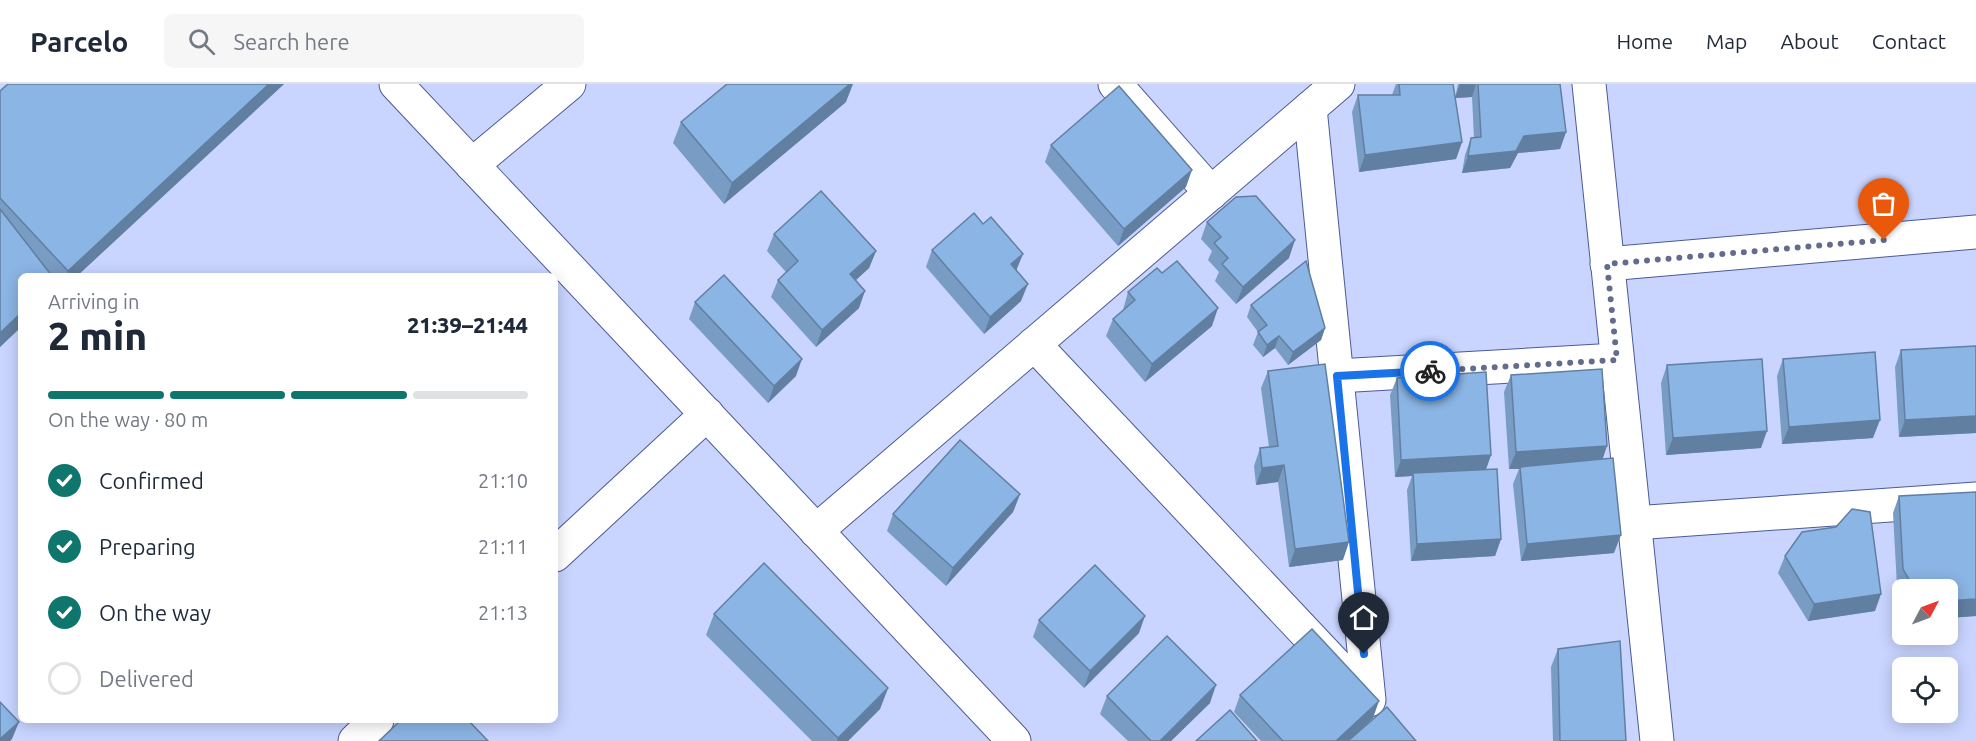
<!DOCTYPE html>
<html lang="en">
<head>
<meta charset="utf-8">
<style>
  :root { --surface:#fff; --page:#f6f6f7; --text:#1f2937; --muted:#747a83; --line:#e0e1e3; --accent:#0f766e }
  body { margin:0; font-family:Ubuntu,sans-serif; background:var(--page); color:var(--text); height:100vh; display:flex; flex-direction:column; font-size:22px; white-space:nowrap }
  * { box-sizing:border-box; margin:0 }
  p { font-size:20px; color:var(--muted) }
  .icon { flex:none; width:33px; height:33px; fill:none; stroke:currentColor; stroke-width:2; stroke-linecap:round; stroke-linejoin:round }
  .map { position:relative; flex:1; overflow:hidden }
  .sheet { position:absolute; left:18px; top:189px; width:540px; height:450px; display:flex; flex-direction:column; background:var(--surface); border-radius:9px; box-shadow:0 3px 15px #0003 }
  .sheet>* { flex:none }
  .needle { width:39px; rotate:49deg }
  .buttons { position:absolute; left:1892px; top:495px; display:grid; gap:12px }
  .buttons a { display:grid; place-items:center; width:66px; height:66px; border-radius:9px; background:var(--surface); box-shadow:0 3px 15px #0003; font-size:30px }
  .pin { position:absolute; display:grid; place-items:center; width:51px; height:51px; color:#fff; margin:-62px -26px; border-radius:50% 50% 50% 0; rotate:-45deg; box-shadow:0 0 6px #0007 }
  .pin .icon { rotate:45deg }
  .courier { position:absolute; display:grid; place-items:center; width:60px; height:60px; margin:-30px; border:4px solid #1a73e8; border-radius:50%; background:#fff; color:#222; box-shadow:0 2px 8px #0007 }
  .summary em { font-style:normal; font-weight:800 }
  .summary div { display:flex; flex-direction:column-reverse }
  .summary { display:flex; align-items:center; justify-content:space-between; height:102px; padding:0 30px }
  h1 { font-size:39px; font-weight:800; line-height:45px }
  .bar { display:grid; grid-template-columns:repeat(4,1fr); gap:9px 6px; align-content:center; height:72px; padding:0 30px }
  .bar i { height:8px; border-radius:4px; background:var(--line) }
  .bar .active { background:var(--accent) }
  .bar p { grid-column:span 4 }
  ol { padding:0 30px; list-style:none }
  li { display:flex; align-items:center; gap:18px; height:66px }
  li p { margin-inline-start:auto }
  li .icon { padding:6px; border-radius:50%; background:var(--accent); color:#fff; stroke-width:4 }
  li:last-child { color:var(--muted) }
  li i { width:33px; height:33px; border:3px solid var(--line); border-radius:50% }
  header { display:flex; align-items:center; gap:36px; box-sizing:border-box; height:84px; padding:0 30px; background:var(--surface); border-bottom:2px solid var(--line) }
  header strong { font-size:28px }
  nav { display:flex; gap:33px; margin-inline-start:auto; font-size:21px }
  .search { width:420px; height:54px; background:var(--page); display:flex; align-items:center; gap:15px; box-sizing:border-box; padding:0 21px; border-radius:9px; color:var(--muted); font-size:22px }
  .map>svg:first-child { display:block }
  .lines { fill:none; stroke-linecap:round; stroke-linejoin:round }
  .street-casing { stroke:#4b5a96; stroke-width:35 }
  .secondary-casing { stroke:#4b5a96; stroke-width:35 }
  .street { stroke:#fff; stroke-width:33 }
  .secondary { stroke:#fff; stroke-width:33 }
  .wall { fill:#789cc4 }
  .shaded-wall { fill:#617fa0 }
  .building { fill:#8bb5e4; stroke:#617fa0; stroke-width:1.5 }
  .done { stroke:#646c8d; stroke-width:6; stroke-dasharray:0 10.8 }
  .route { stroke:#1a73e8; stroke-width:8 }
</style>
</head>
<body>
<header>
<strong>Parcelo</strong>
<div class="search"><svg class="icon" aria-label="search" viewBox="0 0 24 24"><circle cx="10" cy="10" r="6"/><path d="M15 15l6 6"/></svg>Search here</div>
<nav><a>Home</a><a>Map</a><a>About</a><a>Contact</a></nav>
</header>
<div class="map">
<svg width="1976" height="657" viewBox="0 0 1976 657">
  <rect width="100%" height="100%" fill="#c9d5ff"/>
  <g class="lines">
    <defs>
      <g id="street">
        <path d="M1115 0 1211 109"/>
        <path d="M1589 0 1657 657"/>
        <path d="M1310 24 1369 616"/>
        <path d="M472 81 569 0"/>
        <path d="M1607 180 1976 148"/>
        <path d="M1034 260 1337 582"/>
        <path d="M1337 292 1617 276"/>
        <path d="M1634 439 1976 415"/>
        <path d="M816 447 1338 0"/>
        <path d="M555 471 707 330"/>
        <path d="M355 657 377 636"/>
      </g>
      <path id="secondary" d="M396 0 1014 657"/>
    </defs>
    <!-- street casing -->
    <use href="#street" class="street-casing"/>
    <!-- secondary casing -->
    <use href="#secondary" class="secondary-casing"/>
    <!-- street -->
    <use href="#street" class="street"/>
    <!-- secondary -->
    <use href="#secondary" class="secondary"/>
  </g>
  <!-- wall -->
  <g class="wall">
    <path d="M8 0H284L77 192H21V243L0 263V7Z"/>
    <path d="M1396 0H1453L1462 58 1456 75 1359 88 1352 28 1358 11H1392Z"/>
    <path d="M1458 0H1560L1566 48 1560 65 1518 69 1510 84 1462 89 1465 71 1471 54H1474L1472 13 1455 14Z"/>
    <path d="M846 18 724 120 673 59 681 38Z"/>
    <path d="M1051 61 1186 103 1118 162 1045 78Z"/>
    <path d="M1207 138 1289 174 1236 220 1215 197 1219 188 1208 176 1212 167 1201 155Z"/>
    <path d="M774 150 876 167 869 184 856 196 859 224 816 263 771 213 778 196 786 188 767 167Z"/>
    <path d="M932 166 1016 187 1021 217 984 250 926 183Z"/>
    <path d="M1128 208 1212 242 1145 298 1106 252 1113 235 1123 226Z"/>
    <path d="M695 218 796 292 768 319 689 235Z"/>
    <path d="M1251 221 1325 244 1321 256 1288 281 1275 264 1263 273 1253 261 1258 248 1247 233Z"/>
    <path d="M1976 262V349L1899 353 1895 283 1901 266Z"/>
    <path d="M1783 275 1873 354 1782 360 1777 292Z"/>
    <path d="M1667 281 1761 364 1666 371 1661 299Z"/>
    <path d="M1268 287 1343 476 1289 483 1278 398 1256 401 1254 382 1260 364 1269 363 1261 304Z"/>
    <path d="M1511 291 1603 375 1614 469 1521 477 1513 400 1519 385H1509L1504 308Z"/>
    <path d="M1397 294 1491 371 1486 385 1501 455 1495 472 1411 477 1407 406 1412 392 1395 393 1390 311Z"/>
    <path d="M1020 410 1013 428 946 502 887 447 893 430Z"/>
    <path d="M1899 412 1976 532 1947 534V506H1902V511L1897 502 1893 429Z"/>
    <path d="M1785 472 1875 527 1808 537 1778 489Z"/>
    <path d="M714 530 888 604 880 625 848 657H812L706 551Z"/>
    <path d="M1039 536 1139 549 1084 604 1033 553Z"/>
    <path d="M1558 565 1626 657H1553L1551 583Z"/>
    <path d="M1240 611 1373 634 1355 651 1416 657H1261L1234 628Z"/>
    <path d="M1107 612 1210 619 1171 657H1128L1100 630Z"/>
  </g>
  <!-- shaded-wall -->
  <g class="shaded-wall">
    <path d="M269 0H284L77 192H66L68 187Z"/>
    <path d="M850 0H853L846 18 724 120 732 99Z"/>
    <path d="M1460 0H1476L1472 13 1455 14Z"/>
    <path d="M1566 48 1560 65 1518 69 1510 84 1462 89 1468 72 1524 52Z"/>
    <path d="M1462 58 1456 75 1359 88 1365 71Z"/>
    <path d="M1192 86 1186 103 1118 162 1124 145Z"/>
    <path d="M1295 156 1289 174 1236 220 1243 203Z"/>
    <path d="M876 167 869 184 844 207 850 190Z"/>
    <path d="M1023 170 1016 187 1011 180Z"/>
    <path d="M1028 200 1021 217 984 250 990 233Z"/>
    <path d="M865 207 859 224 816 263 822 246Z"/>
    <path d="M1218 224 1212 242 1145 298 1152 280Z"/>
    <path d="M21 229V243L0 263V249Z"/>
    <path d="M1325 244 1321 256 1288 281 1293 268Z"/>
    <path d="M1279 252 1275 264 1263 273 1267 261Z"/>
    <path d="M802 275 796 292 768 319 774 302Z"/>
    <path d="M1976 332V349L1899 353 1905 336Z"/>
    <path d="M1880 336 1873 354 1782 360 1789 343Z"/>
    <path d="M1767 347 1761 364 1666 371 1673 354Z"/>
    <path d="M1607 362 1601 380 1520 383 1519 385H1509L1516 368Z"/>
    <path d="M1491 371 1485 388 1413 389 1412 392 1395 393 1401 376Z"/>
    <path d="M1284 381 1278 398 1256 401 1262 384Z"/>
    <path d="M1020 410 1013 428 946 502 953 484Z"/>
    <path d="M1621 451 1614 469 1521 477 1527 460Z"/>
    <path d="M1501 455 1495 472 1411 477 1417 460Z"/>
    <path d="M1349 458 1343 476 1289 483 1295 465Z"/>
    <path d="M1881 510 1875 527 1808 537 1814 520Z"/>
    <path d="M1976 515V532L1947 534V517Z"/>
    <path d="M1145 532 1139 549 1084 604 1090 587Z"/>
    <path d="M1216 601 1210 619 1171 657H1160Z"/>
    <path d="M888 604 880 625 848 657H837L838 654Z"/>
    <path d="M1379 617 1373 634 1348 657H1336Z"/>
    <path d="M19 638 12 655 10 657H0V655Z"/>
  </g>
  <!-- building -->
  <g class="building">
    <path d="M8 0H269L68 187 0 114V7Z"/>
    <path d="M727 0H850L732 99 681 38Z"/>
    <path d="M1399 0H1453L1462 58 1365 71 1358 11H1400Z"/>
    <path d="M1478 0H1560L1566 48 1524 52 1516 67 1468 72 1471 54 1481 53Z"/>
    <path d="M1119 2 1192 86 1124 145 1051 61Z"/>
    <path d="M821 107 876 167 850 190 865 207 822 246 778 196 798 177 774 150Z"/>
    <path d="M1256 112 1295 156 1243 203 1222 180 1228 174 1214 159 1221 153 1207 138 1236 113Z"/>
    <path d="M0 125 52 192H21V229L0 249Z"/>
    <path d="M974 129 983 140 991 133 1023 170 1011 180 1028 200 990 233 932 166Z"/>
    <path d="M1177 177 1218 224 1152 280 1113 235 1135 216 1128 208 1157 184 1162 189Z"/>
    <path d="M1306 177 1325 244 1293 268 1279 252 1267 261 1258 248 1267 241 1251 221Z"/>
    <path d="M724 191 802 275 774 302 695 218Z"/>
    <path d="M1976 262V332L1905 336 1901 266Z"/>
    <path d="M1875 268 1880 336 1789 343 1783 275Z"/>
    <path d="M1762 275 1767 347 1673 354 1667 281Z"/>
    <path d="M1325 280 1349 458 1295 465 1284 381 1262 384 1260 364 1278 362 1268 287Z"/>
    <path d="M1602 285 1607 362 1516 368 1511 291Z"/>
    <path d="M1486 288 1491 371 1401 376 1397 294Z"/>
    <path d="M960 356 1020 410 953 484 893 430Z"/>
    <path d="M1613 374 1621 451 1527 460 1520 383Z"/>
    <path d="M1497 385 1501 455 1417 460 1413 389Z"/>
    <path d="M1976 408V515L1947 517V506H1915L1903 485 1899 412Z"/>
    <path d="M1852 425 1870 428 1881 510 1814 520 1785 472 1802 448 1836 443Z"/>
    <path d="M764 479 888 604 838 654 714 530Z"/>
    <path d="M1095 481 1145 532 1090 587 1039 536Z"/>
    <path d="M1312 545 1379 617 1336 657H1283L1240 611Z"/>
    <path d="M1167 552 1216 601 1160 657H1151L1107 612Z"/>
    <path d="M1620 557 1626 657H1560L1558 565Z"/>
    <path d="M0 618 19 638 0 655Z"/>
    <path d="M1387 623 1416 657H1348Z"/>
    <path d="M1230 626 1257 657H1196Z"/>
    <path d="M401 636H468L488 657H379Z"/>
  </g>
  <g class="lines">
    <!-- done -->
    <path class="done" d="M1430 287 1617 276 1607 180 1884 156"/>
    <!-- route -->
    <path class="route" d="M1364 570 1337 292 1430 287"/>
  </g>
</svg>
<div class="buttons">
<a><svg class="needle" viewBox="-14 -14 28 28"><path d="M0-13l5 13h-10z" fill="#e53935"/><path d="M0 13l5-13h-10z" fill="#747a83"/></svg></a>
<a><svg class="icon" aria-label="locate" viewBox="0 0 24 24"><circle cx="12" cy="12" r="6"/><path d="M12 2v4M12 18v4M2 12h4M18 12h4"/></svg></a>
</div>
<div class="pin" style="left:1884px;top:156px;background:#ea580c"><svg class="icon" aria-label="bag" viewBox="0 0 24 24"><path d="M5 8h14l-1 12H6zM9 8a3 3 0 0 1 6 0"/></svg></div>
<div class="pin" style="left:1364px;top:570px;background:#1f2937"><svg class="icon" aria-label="home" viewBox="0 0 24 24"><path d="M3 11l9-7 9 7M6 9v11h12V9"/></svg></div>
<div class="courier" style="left:1430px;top:287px"><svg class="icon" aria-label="bike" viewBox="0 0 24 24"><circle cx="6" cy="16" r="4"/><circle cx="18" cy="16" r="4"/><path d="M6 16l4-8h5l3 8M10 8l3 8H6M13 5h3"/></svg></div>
<section class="sheet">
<div class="summary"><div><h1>2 min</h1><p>Arriving in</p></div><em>21:39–21:44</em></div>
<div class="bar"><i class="active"></i><i class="active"></i><i class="active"></i><i></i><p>On the way · 80 m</p></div>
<ol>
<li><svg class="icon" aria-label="check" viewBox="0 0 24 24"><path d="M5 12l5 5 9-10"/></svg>Confirmed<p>21:10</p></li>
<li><svg class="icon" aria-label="check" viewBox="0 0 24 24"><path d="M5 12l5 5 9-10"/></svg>Preparing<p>21:11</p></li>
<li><svg class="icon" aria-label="check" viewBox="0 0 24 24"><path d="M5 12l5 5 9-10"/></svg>On the way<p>21:13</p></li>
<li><i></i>Delivered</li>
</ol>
</section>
</div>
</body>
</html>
